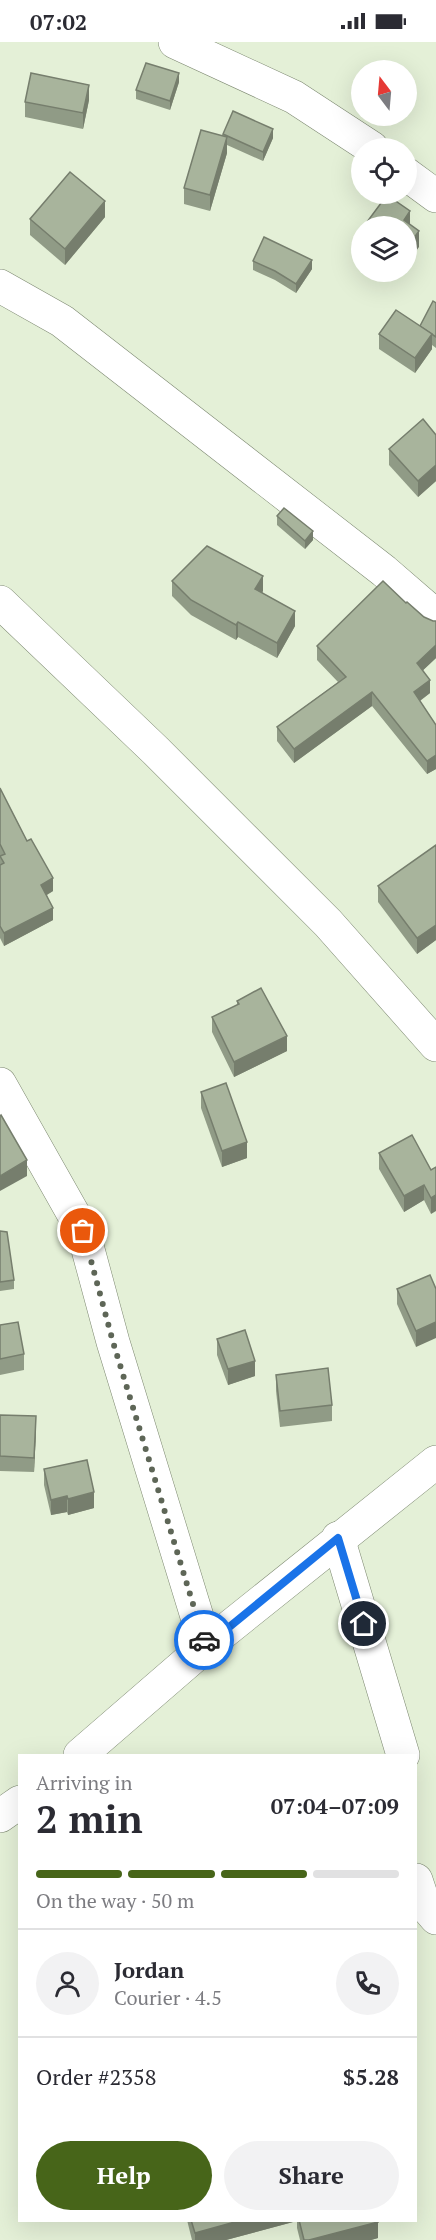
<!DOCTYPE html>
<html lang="en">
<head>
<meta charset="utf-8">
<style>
  :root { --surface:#fff; --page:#f2f2f3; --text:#2b2b33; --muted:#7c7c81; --line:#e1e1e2; --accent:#476519 }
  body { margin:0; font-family:"PT Serif",serif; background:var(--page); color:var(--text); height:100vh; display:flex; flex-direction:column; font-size:22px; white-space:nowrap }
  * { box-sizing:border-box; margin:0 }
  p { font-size:20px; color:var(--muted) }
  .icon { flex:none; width:33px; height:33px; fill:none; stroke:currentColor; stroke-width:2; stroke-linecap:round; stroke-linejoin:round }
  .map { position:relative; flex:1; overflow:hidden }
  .details { position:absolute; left:18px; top:1712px; width:399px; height:468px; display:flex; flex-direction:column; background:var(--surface); border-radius:0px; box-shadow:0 6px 24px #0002 }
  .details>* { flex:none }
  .needle { width:39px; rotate:344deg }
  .buttons { position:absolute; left:351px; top:18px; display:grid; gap:12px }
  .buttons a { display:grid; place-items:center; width:66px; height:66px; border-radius:50%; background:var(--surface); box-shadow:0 6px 24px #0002; font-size:30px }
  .pin { position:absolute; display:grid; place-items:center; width:51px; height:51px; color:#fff; margin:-26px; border:3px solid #fff; border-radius:50%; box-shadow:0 2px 6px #0007 }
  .courier { position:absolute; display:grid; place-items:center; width:60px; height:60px; margin:-30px; border:4px solid #1a73e8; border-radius:50%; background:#fff; color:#222; box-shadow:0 2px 8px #0007 }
  .head em { font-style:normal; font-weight:700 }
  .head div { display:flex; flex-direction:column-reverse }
  .head { display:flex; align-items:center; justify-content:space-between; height:102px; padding:0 18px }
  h1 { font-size:39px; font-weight:700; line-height:45px }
  .bar { display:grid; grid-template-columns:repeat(4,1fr); gap:9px 6px; align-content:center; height:72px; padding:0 18px }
  .bar i { height:8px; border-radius:4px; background:var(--line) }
  .bar .active { background:var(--accent) }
  .bar p { grid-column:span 4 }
  .line { display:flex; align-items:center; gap:15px; padding:0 18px; border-top:2px solid var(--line) }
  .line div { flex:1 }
  .round { display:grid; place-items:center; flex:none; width:63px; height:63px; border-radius:32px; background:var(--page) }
  .action { display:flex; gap:12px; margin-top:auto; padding:12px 18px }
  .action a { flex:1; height:69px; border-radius:36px; background:var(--accent); color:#fff; font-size:24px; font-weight:700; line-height:69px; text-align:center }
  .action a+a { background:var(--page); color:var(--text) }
  .status { display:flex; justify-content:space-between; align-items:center; height:42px; padding:0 30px; background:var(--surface); direction:ltr }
  .status svg { height:16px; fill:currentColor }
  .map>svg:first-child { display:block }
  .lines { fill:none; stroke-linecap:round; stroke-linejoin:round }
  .minor-casing { stroke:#7d8871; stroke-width:34 }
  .minor { stroke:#fff; stroke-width:33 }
  .wall { fill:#909b86 }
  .shaded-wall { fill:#767e6d }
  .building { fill:#a8b49c; stroke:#767e6d; stroke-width:1.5 }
  .done { stroke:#5e6657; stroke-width:6; stroke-dasharray:0 10.8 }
  .route { stroke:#1a73e8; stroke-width:8 }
</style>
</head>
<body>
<div class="status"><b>07:02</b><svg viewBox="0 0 49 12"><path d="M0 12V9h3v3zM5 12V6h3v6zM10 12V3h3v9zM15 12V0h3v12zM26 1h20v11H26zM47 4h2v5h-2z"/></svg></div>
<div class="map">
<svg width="436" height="2198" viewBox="0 0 436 2198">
  <rect width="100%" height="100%" fill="#e4f0d7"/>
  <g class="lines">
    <defs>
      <g id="minor">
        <path d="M175 0 294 55 372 106"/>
        <path d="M406 132 436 154"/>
        <path d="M0 244 62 279 384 529 436 574"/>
        <path d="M0 560 155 708 328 881 436 1003"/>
        <path d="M0 1042 83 1189 113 1300 206 1604"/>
        <path d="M338 1496 403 1713"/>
        <path d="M80 1713 206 1604 436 1420"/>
        <path d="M0 1774 20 1760"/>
        <path d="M416 1838 424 1862 436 1876"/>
      </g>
    </defs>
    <!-- minor casing -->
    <use href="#minor" class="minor-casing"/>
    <!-- minor -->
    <use href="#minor" class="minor"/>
  </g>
  <!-- wall -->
  <g class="wall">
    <path d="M179 40 170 68 136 57V48Z"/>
    <path d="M89 58 83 87 25 75V60Z"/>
    <path d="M223 92 273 96 263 119 227 103V111L210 169 184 162V146Z"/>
    <path d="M105 175 65 223 30 193V177Z"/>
    <path d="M253 219 312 227 296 251 275 238 253 228Z"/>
    <path d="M436 261V306L432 303V307L415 331 379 307V292L420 284Z"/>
    <path d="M436 393V439L418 455 389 423V407Z"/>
    <path d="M277 474 313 498 305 507 277 483Z"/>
    <path d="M172 539 263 549 262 550 295 584 277 616 238 595 236 598 191 573 172 554Z"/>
    <path d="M406 561 424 575 433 579H436V616L423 628 430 651 420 659 436 683V727L427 732 372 664 294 721 277 699V685L338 640 317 618V604Z"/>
    <path d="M0 746 27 799 53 849 47 853 53 878 4 904 0 896Z"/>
    <path d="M436 803V898L417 912 378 860V844Z"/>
    <path d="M237 959 287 1009 234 1035 212 990V975L237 963Z"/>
    <path d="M201 1050 247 1116 222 1125 201 1066Z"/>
    <path d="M379 1111 431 1128 436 1125 431 1172 424 1158 404 1170 379 1127Z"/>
    <path d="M0 1189 14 1238V1247L0 1249Z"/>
    <path d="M430 1233 416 1305 397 1262V1247Z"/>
    <path d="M0 1283 24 1312V1328L0 1333Z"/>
    <path d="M217 1297 255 1334 228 1343 217 1313Z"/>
    <path d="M276 1333 332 1363V1379L280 1385 276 1349Z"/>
    <path d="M0 1373 36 1388 34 1430 0 1429Z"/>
    <path d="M44 1427 94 1466 68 1473 67 1470 51 1473 44 1443Z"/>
    <path d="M187 2178H293V2180L226 2198H192Z"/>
    <path d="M297 2178H377L378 2196 371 2198H300L297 2186Z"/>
  </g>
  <!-- shaded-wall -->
  <g class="shaded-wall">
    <path d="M179 31V40L170 68V59Z"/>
    <path d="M89 43V58L83 87V71Z"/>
    <path d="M273 87V96L263 119V110Z"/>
    <path d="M227 95V111L210 169V153Z"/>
    <path d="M105 159V175L65 223V207Z"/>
    <path d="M410 169V185L404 178Z"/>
    <path d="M419 189V205L406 223V207Z"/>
    <path d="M312 218V227L296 251V242Z"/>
    <path d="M432 292V307L415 331V316Z"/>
    <path d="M436 423V439L418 455V439Z"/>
    <path d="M313 489V498L305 507V499Z"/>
    <path d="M263 534V549L255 562V547Z"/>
    <path d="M295 569V584L277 616V601Z"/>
    <path d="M238 580V595L236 598V583Z"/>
    <path d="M436 603V616L417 634V621Z"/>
    <path d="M430 638V651L414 663V650Z"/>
    <path d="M372 650V664L294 721V707Z"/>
    <path d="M436 713V727L427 732V719Z"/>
    <path d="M53 836V849L41 856V843Z"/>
    <path d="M53 866V878L4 904V891Z"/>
    <path d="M436 883V898L417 912V896Z"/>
    <path d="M287 994V1009L234 1035V1020Z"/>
    <path d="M247 1100V1116L222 1125V1109Z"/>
    <path d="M27 1118V1134L0 1149V1134Z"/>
    <path d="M424 1143V1158L404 1170V1154Z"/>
    <path d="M436 1153V1169L431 1172V1156Z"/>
    <path d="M436 1280V1296L416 1305V1289Z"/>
    <path d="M255 1319V1334L228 1343V1327Z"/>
    <path d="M36 1374V1388L34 1430V1416Z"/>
    <path d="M94 1450V1466L68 1473V1457Z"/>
    <path d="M67 1454V1470L51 1473V1458Z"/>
    <path d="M242 2178H293V2180L226 2198H195V2191Z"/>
    <path d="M378 2180V2196L371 2198H309Z"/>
  </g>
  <!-- building -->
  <g class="building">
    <path d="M146 21 179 31 170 59 136 48Z"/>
    <path d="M31 31 89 43 83 71 25 60Z"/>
    <path d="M233 69 273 87 263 110 223 92Z"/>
    <path d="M201 88 227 95 210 153 184 146Z"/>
    <path d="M70 130 105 159 65 207 30 177Z"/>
    <path d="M387 153 410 169 404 178 419 189 406 207V184H364Z"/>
    <path d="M264 195 312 218 296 242 275 229 253 219Z"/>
    <path d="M433 259 436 261V295L420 284Z"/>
    <path d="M396 268 432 292 415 316 379 292Z"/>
    <path d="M423 377 436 393V423L418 439 389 407Z"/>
    <path d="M284 466 313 489 305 499 277 474Z"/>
    <path d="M207 504 263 534 255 547 295 569 277 601 238 580 236 583 191 558 172 539Z"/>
    <path d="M383 539 406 561 407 560 424 575 433 579H436V603L417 621 430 638 414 650 436 683V713L427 719 372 650 294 707 277 685 346 635 317 604Z"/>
    <path d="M0 746 27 799 31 797 53 836 41 843 53 866 4 891 0 884V823L4 821 0 814 5 812 0 802Z"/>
    <path d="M436 803V883L417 896 378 844Z"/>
    <path d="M261 946 287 994 234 1020 212 975 239 962 237 959Z"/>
    <path d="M226 1041 247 1100 222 1109 201 1050Z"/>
    <path d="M1 1073 27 1118 0 1134V1074Z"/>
    <path d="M412 1093 431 1128 436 1125V1153L431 1156 424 1143 404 1154 379 1111Z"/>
    <path d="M0 1189 7 1190 14 1238 0 1240Z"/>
    <path d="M430 1233 436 1247V1280L416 1289 397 1247Z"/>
    <path d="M18 1280 24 1312 0 1317V1283Z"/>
    <path d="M245 1288 255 1319 228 1327 217 1297Z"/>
    <path d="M328 1326 332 1363 280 1369 276 1333Z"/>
    <path d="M0 1373 36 1374 34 1416 0 1414Z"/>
    <path d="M87 1418 94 1450 68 1457 67 1454 51 1458 44 1427Z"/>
    <path d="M191 2178H242L195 2191Z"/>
    <path d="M299 2178H377L378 2180 309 2198H304Z"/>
  </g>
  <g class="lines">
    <!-- done -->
    <path class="done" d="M83 1189 113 1300 204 1598"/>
    <!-- route -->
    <path class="route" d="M204 1598 206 1604 338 1496 364 1582"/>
  </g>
</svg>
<div class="buttons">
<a><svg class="needle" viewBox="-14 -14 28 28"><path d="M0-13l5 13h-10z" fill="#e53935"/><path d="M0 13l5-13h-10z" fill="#7c7c81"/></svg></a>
<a><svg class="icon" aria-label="locate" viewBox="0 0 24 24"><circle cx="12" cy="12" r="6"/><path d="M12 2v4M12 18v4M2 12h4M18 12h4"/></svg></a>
<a><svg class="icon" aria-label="layers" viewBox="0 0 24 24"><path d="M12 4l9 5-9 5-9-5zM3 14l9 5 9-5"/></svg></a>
</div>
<div class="pin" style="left:83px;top:1189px;background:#ea580c"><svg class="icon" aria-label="bag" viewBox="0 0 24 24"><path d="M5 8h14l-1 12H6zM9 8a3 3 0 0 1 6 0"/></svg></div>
<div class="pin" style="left:364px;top:1582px;background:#1f2937"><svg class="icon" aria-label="home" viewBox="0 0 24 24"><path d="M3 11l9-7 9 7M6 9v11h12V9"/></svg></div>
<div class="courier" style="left:204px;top:1598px"><svg class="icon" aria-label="car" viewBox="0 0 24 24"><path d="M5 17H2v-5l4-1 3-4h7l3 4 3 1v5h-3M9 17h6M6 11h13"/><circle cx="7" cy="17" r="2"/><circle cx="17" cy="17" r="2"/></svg></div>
<section class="details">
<div class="head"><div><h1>2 min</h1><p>Arriving in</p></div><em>07:04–07:09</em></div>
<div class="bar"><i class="active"></i><i class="active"></i><i class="active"></i><i></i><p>On the way · 50 m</p></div>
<div class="line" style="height:108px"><a class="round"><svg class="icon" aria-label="person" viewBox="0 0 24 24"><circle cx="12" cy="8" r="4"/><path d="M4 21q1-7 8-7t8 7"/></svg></a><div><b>Jordan</b><p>Courier · 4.5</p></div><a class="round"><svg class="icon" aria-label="phone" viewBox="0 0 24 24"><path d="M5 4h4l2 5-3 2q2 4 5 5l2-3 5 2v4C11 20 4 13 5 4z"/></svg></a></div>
<div class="line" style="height:78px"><div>Order #2358</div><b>$5.28</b></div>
<div class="action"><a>Help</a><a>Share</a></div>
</section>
</div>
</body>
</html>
